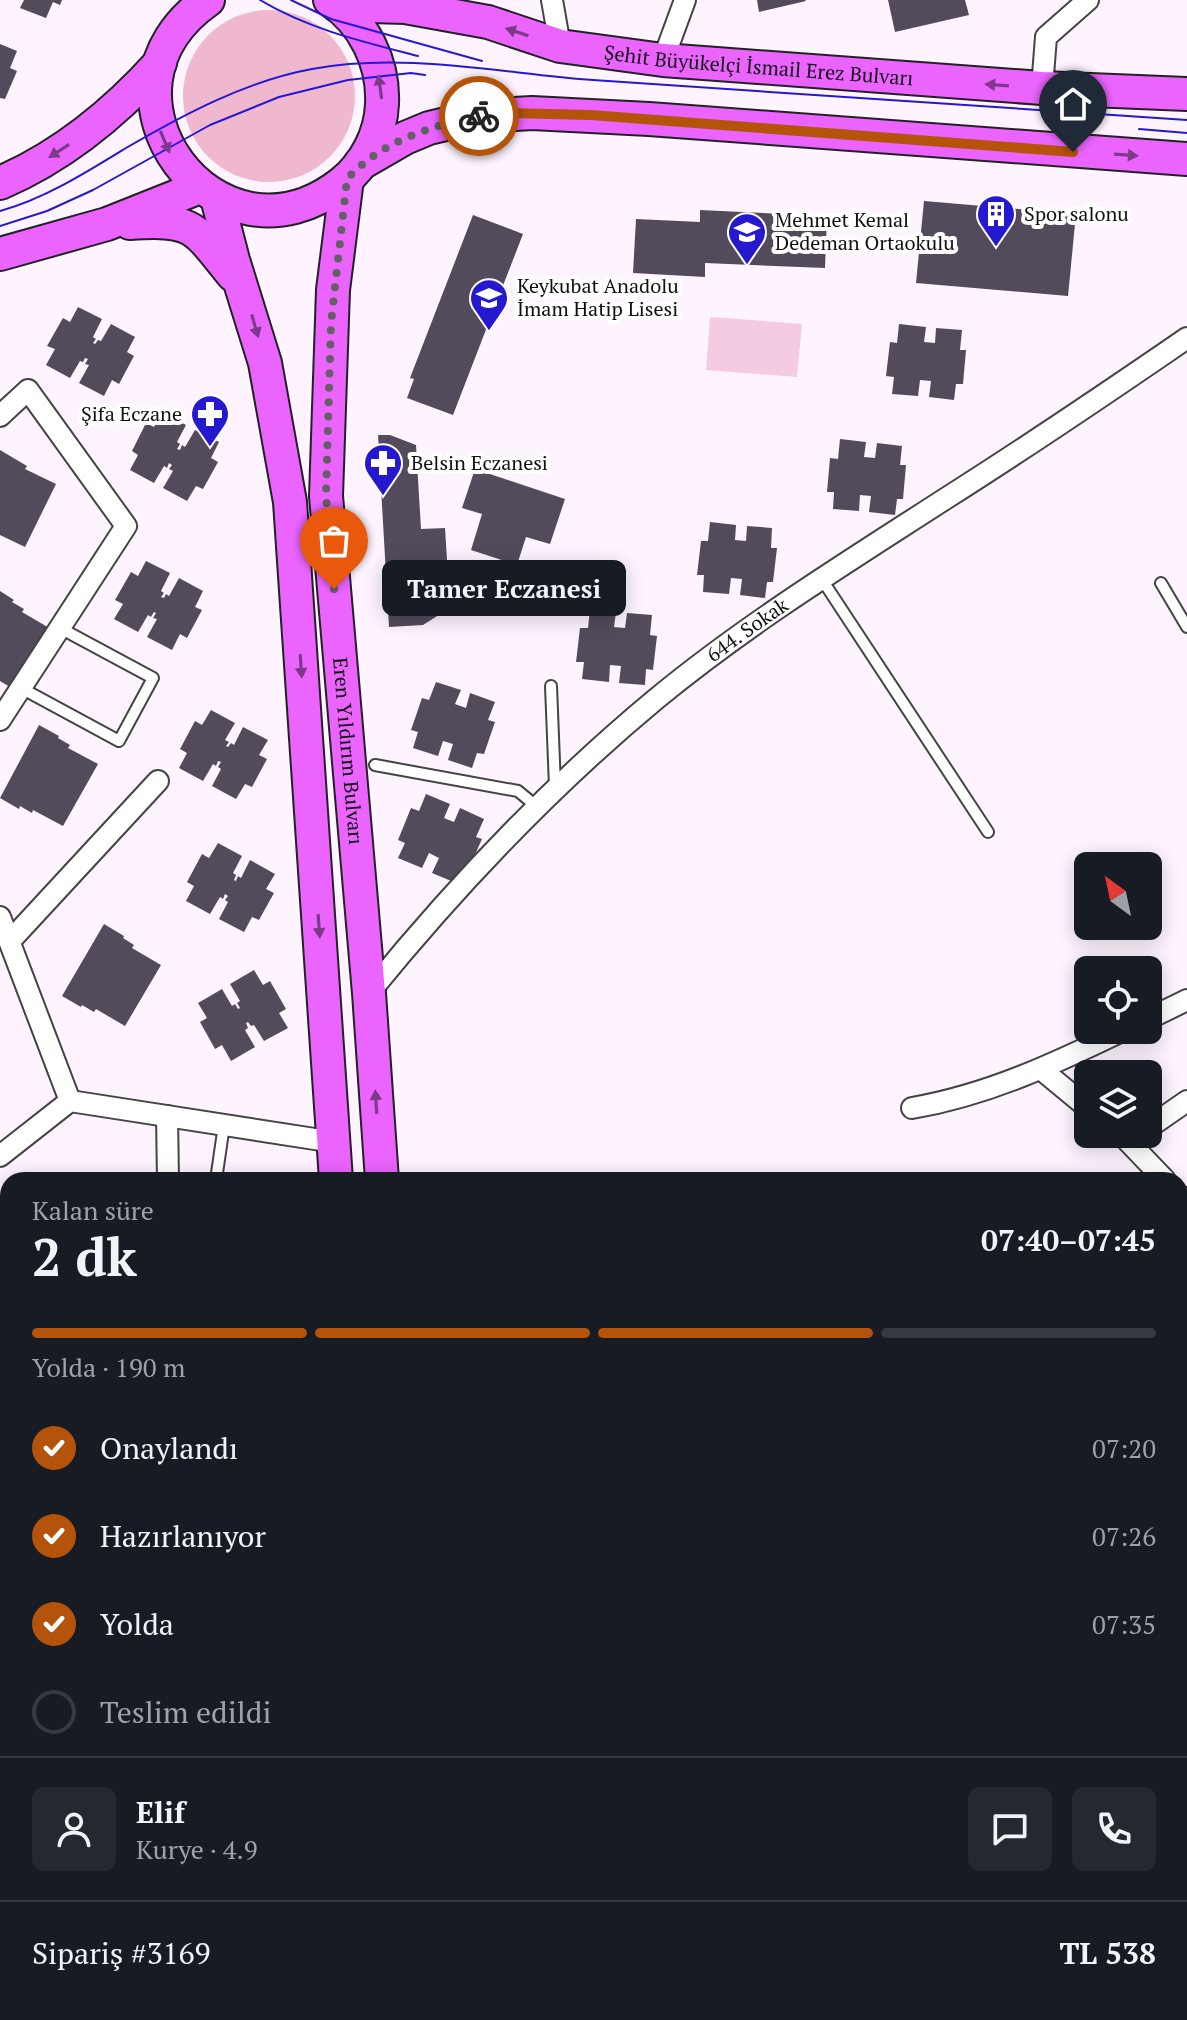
<!DOCTYPE html>
<html lang="tr">
<head>
<meta charset="utf-8">
<style>
  :root { --surface:#171b24; --page:#242831; --text:#f1f3f6; --muted:#9ea1a6; --line:#363941; --accent:#b45309 }
  body { margin:0; font-family:"PT Serif",serif; background:var(--page); color:var(--text); height:100vh; display:flex; flex-direction:column; font-size:30px; white-space:nowrap }
  * { box-sizing:border-box; margin:0 }
  p { font-size:26px; color:var(--muted) }
  .icon { flex:none; width:44px; height:44px; fill:none; stroke:currentColor; stroke-width:2; stroke-linecap:round; stroke-linejoin:round }
  .map { position:relative; flex:1; overflow:hidden }
  .side { position:absolute; left:0px; top:1172px; width:1188px; height:848px; display:flex; flex-direction:column; background:var(--surface); border-radius:24px 24px 0 0; box-shadow:0 4px 20px #0003 }
  .side>* { flex:none }
  .needle { width:52px; rotate:327deg }
  .fabs { position:absolute; left:1074px; top:852px; display:grid; gap:16px }
  .fabs a { display:grid; place-items:center; width:88px; height:88px; border-radius:12px; background:var(--surface); box-shadow:0 4px 20px #0003; font-size:40px }
  .pin { position:absolute; display:grid; place-items:center; width:68px; height:68px; color:#fff; margin:-82px -34px; border-radius:50% 50% 50% 0; rotate:-45deg; box-shadow:0 0 8px #0007 }
  .pin .icon { rotate:45deg }
  .courier { position:absolute; display:grid; place-items:center; width:80px; height:80px; margin:-40px; border:6px solid #b45309; border-radius:50%; background:#fff; color:#222; box-shadow:0 2px 10px #0007 }
  .bubble { position:absolute; height:56px; border-radius:12px; background:var(--surface); box-shadow:0 4px 20px #0003; font-size:26px; font-weight:800; line-height:56px; text-align:center }
  .summary em { font-style:normal; font-weight:800 }
  .summary div { display:flex; flex-direction:column-reverse }
  .summary { display:flex; align-items:center; justify-content:space-between; height:136px; padding:0 32px }
  h1 { font-size:52px; font-weight:800; line-height:60px }
  .bar { display:grid; grid-template-columns:repeat(4,1fr); gap:12px 8px; align-content:center; height:96px; padding:0 32px }
  .bar i { height:10px; border-radius:6px; background:var(--line) }
  .bar .selected { background:var(--accent) }
  .bar p { grid-column:span 4 }
  .line { display:flex; align-items:center; gap:20px; padding:0 32px; border-top:2px solid var(--line) }
  .line div { flex:1 }
  .round { display:grid; place-items:center; flex:none; width:84px; height:84px; border-radius:12px; background:var(--page) }
  ol { padding:0 32px; list-style:none }
  li { display:flex; align-items:center; gap:24px; height:88px }
  li p { margin-inline-start:auto }
  li .icon { padding:8px; border-radius:50%; background:var(--accent); color:#fff; stroke-width:4 }
  li:last-child { color:var(--muted) }
  li i { width:44px; height:44px; border:4px solid var(--line); border-radius:50% }
  .map>svg:first-child { display:block }
  .green { fill:#efb8ce }
  .pitch { fill:#f5cbe2 }
  .building { fill:#534b5b }
  .lines { fill:none; stroke-linecap:round; stroke-linejoin:round }
  .service-casing { stroke:#444; stroke-width:14 }
  .minor-casing { stroke:#444; stroke-width:24 }
  .tertiary-casing { stroke:#444; stroke-width:30 }
  .primary-casing { stroke:#222; stroke-width:36 }
  .service { stroke:#fff; stroke-width:10 }
  .minor { stroke:#fff; stroke-width:20 }
  .tertiary { stroke:#fff; stroke-width:26 }
  .primary { stroke:#eb64ff; stroke-width:32 }
  .tram { stroke:#2519d0; stroke-width:2 }
  .oneway { fill:#7e3a88 }
  .done { stroke:#646064; stroke-width:8; stroke-dasharray:0 14.4 }
  .route { stroke:#b45309; stroke-width:10 }
  .labels { text-anchor:middle; stroke-width:8; stroke-linejoin:round; paint-order:stroke }
  .street-label { font-size:20px; fill:#111; stroke:#fff }
  .poi-label { font-size:20px; fill:#111; stroke:#fff; text-anchor:start }
</style>
</head>
<body>
<div class="map">
<svg width="1187" height="2020" viewBox="0 0 1187 2020">
  <rect width="100%" height="100%" fill="#fef4ff"/>
  <!-- green -->
  <g class="green">
    <circle cx="269" cy="96" r="86"/>
    <path d="M1183 1809 1187 1810V1907L1180 1905V1821Z"/>
    <path d="M732 2012H897L894 2020H729Z"/>
  </g>
  <!-- pitch -->
  <path class="pitch" d="M710 317 802 324 797 377 706 370Z"/>
  <!-- building -->
  <g class="building">
    <path d="M24 0H62L60 5 53 2 46 18 20 8Z"/>
    <path d="M757 0H805L806 1 759 12Z"/>
    <path d="M888 0H965L969 15 895 32Z"/>
    <path d="M0 44 17 51 10 68 17 71 5 99 0 98Z"/>
    <path d="M924 201 1076 214 1068 296 916 283Z"/>
    <path d="M700 210 827 216 825 268 705 263V277L633 273 636 219 700 222Z"/>
    <path d="M473 215 523 234 453 415 407 398 414 379 410 378Z"/>
    <path d="M78 307 102 319 93 337 96 339 93 343 95 344 98 340 101 341 111 324 135 337 127 352 134 356 119 384 112 380 104 396 79 383 89 365 85 364 88 359 85 358 83 362 80 361 70 378 46 365 55 349 47 346 63 318 70 322Z"/>
    <path d="M899 324 926 327 924 342 935 343 936 328 962 330 960 350H966L963 384H956L954 400 929 397 931 381 920 380 918 396 892 394 894 377 886 376 890 342 897 343Z"/>
    <path d="M162 412 186 425 177 442 180 444 177 449 180 450 182 445 185 447 195 430 219 442 211 458 218 462 203 489 196 486 187 501 163 488 173 471 169 469 172 465 169 463 167 468 164 466 154 483 130 470 138 455 132 451 146 423 154 427Z"/>
    <path d="M378 435H390L416 445 421 529 445 528 450 608 423 625 389 627Z"/>
    <path d="M840 439 866 442 864 457 875 458 877 443 902 446 900 465H906L903 499H897L895 515 869 512 871 496 860 495 859 511 833 509 834 492H827L830 458 838 459Z"/>
    <path d="M0 450 27 466 25 469 56 484 25 547 0 535Z"/>
    <path d="M475 469 565 499 550 544 526 537 517 565 471 550 482 514 462 508Z"/>
    <path d="M710 522 736 525 735 540 746 541 747 526 772 528 771 548H777L773 582H767L765 598 740 595 742 579 731 578 729 594 703 592 704 575H697L701 541H708Z"/>
    <path d="M146 561 170 573 161 591 164 593 161 597 164 598 166 594 169 596 179 578 203 591 195 607 202 610 187 638 180 634 172 650 147 637 157 619 153 618 156 613 154 612 151 617 148 615 138 632 114 619 123 604 115 600 131 572 138 576Z"/>
    <path d="M0 591 14 600 12 602 24 609 22 612 51 629 15 690 0 681Z"/>
    <path d="M590 609 616 612 614 627 625 628 627 613 652 615 650 635 657 636 653 670 646 669 645 685 619 683 621 666 610 665 609 682 582 679 584 662H576L580 628H588Z"/>
    <path d="M436 682 461 690 455 704 466 708 470 693 495 702 488 720 495 722 484 754 477 753 472 768 448 760 453 744 443 741 438 756 413 748 418 732 411 730 422 698 429 700Z"/>
    <path d="M211 710 235 723 225 740 229 742 226 746 228 747 231 743 234 745 243 727 268 740 259 755 267 759 252 787 245 784 236 799 212 786 221 769 218 767 221 762 218 761 216 766 213 764 203 781 179 768 187 753 180 749 195 721 202 725Z"/>
    <path d="M39 725 59 736 58 738 70 745 68 748 98 764 63 826 33 810 32 813 20 806 19 809 0 798Z"/>
    <path d="M426 794 450 804 444 818 454 822 460 808 484 819 476 837 482 839 468 870 462 868 456 883 432 873 439 858 429 853 422 868 398 858 405 843 398 840 411 808 419 811Z"/>
    <path d="M218 843 242 856 233 873 236 875 234 880 236 881 238 876 241 878 250 860 275 874 266 889 274 893 259 920 252 917 244 932 219 919 228 902 225 900 228 896 225 894 223 899 220 897 210 914 186 901 194 886 187 882 202 854 209 858Z"/>
    <path d="M104 924 124 936 123 938 134 945 132 948 161 965 125 1026 96 1009 94 1012 82 1005 81 1007 62 996Z"/>
    <path d="M254 970 263 985 270 981 286 1009 279 1013 288 1028 264 1041 254 1025 251 1026 248 1022 246 1023 248 1028 245 1030 255 1047 231 1061 222 1045 215 1049 200 1022 207 1018 198 1003 222 989 232 1006 235 1004 238 1009 240 1008 237 1003 240 1001 230 984Z"/>
    <path d="M250 2012H340L347 2020H257Z"/>
    <path d="M536 2012H681L679 2020H547L535 2017Z"/>
  </g>
  <g class="lines">
    <defs>
      <g id="service">
        <path d="M821 578 988 832"/>
        <path d="M1161 583 1187 627"/>
        <path d="M551 686 555 787"/>
        <path d="M21 688 119 741 153 678 60 628"/>
        <path d="M375 765 518 791 536 806"/>
        <path d="M216 1180 224 1125"/>
      </g>
      <g id="minor">
        <path d="M552 0 560 46"/>
        <path d="M663 60 685 0"/>
        <path d="M1042 88 1046 37 1088 0"/>
        <path d="M0 416 28 390 126 526 0 720"/>
        <path d="M0 917 70 1101"/>
        <path d="M10 941 158 781"/>
        <path id="s1" d="M369 993C456 886 550 787 656 699 747 624 846 563 945 499 1027 447 1107 393 1187 338"/>
        <path d="M1148 1019 1187 1000"/>
        <path d="M1042 1070 1088 1108"/>
        <path d="M912 1108C988 1095 1056 1063 1124 1030"/>
        <path d="M167 1116 168 1180"/>
        <path d="M1148 1128 1187 1101"/>
        <path d="M1121 1134 1165 1180"/>
        <path d="M0 1156 70 1101 334 1142"/>
        <path d="M1180 1196 1187 1203"/>
        <path d="M1180 1392 1186 1347"/>
        <path d="M1180 1496H1187"/>
        <path d="M0 1630 8 1645"/>
        <path d="M0 1671 8 1656"/>
        <path d="M1180 1931 1187 1933"/>
        <path d="M182 2012 184 2020"/>
        <path d="M697 2020 700 2012"/>
        <path d="M1065 2020 1068 2012"/>
      </g>
      <g id="tertiary">
        <path d="M404 2012 406 2020"/>
        <path d="M474 2012 475 2020"/>
      </g>
      <g id="primary">
        <path d="M208 0C76 92 217 281 342 183 365 165 381 134 382 104 384 63 364 22 330 0"/>
        <path id="s2" d="M337 5 405 7 488 22 560 46 663 60 1042 88 1187 94"/>
        <path d="M360 164 405 138 429 128 480 116 532 113 649 119 1187 159"/>
        <path id="s3" d="M347 179 333 290 326 496 369 993 382 1180"/>
        <path d="M0 183C63 156 114 114 160 63"/>
        <path d="M217 198 233 260 265 363 290 502 336 1180"/>
        <path d="M130 223C195 219 194 227 233 275"/>
        <path d="M0 254 107 224 200 187"/>
        <path d="M1180 1602 1187 1600"/>
        <path d="M1180 1655 1187 1654"/>
        <path d="M0 1869 8 1868"/>
        <path d="M0 1914 8 1912"/>
      </g>
    </defs>
    <!-- service casing -->
    <use href="#service" class="service-casing"/>
    <!-- minor casing -->
    <use href="#minor" class="minor-casing"/>
    <!-- tertiary casing -->
    <use href="#tertiary" class="tertiary-casing"/>
    <!-- primary casing -->
    <use href="#primary" class="primary-casing"/>
    <!-- service -->
    <use href="#service" class="service"/>
    <!-- minor -->
    <use href="#minor" class="minor"/>
    <!-- tertiary -->
    <use href="#tertiary" class="tertiary"/>
    <!-- primary -->
    <use href="#primary" class="primary"/>
    <!-- tram -->
    <g class="tram">
      <path d="M260 0C308 29 364 42 418 56"/>
      <path d="M291 0 331 19 482 61"/>
      <path d="M1139 129 1187 133"/>
      <path d="M0 211C44 199 87 172 126 148 183 115 246 81 312 69 404 52 500 73 593 80 791 93 989 107 1187 120"/>
      <path d="M0 226 47 211 93 190 210 125 279 97 348 80 411 73 425 75"/>
    </g>
  </g>
  <!-- one-way arrows -->
  <defs><path id="oneway-solid" d="M-6-.8H1V-3.2L6.5 0L1 3.2V.8H-6Z" transform="scale(2)"/></defs>
  <g class="oneway">
    <use href="#oneway-solid" transform="translate(517 32) rotate(-162)"/>
    <use href="#oneway-solid" transform="translate(997 85) rotate(-176)"/>
    <use href="#oneway-solid" transform="translate(380 87) rotate(-98)"/>
    <use href="#oneway-solid" transform="translate(165 142) rotate(67)"/>
    <use href="#oneway-solid" transform="translate(59 151) rotate(147)"/>
    <use href="#oneway-solid" transform="translate(1126 155) rotate(4)"/>
    <use href="#oneway-solid" transform="translate(255 326) rotate(74)"/>
    <use href="#oneway-solid" transform="translate(301 666) rotate(86)"/>
    <use href="#oneway-solid" transform="translate(319 926) rotate(86)"/>
    <use href="#oneway-solid" transform="translate(376 1102) rotate(-94)"/>
  </g>
  <g class="lines">
    <!-- done -->
    <path class="done" d="M334 589 326 496 331 323 347 179C380 142 431 126 479 116"/>
    <!-- route -->
    <path class="route" d="M479 116 506 113 591 115 1073 152"/>
  </g>
  <!-- icons -->
  <defs>
    <symbol id="building-pin" viewBox="-11 -11 22 30"><path d="M0 17L-7.5 6A9.5 9.5 0 1 1 7.5 6Z" fill="#2519d0" stroke="#fff"/><path d="M-4-6H4V6H1V3H-1V6H-4ZM-2.5-4.3h1.7v1.8h-1.7ZM.8-4.3h1.7v1.8H.8ZM-2.5-1h1.7V.8h-1.7ZM.8-1h1.7V.8H.8Z" fill="#fff"/></symbol>
    <symbol id="school-pin" viewBox="-11 -11 22 30"><path d="M0 17L-7.5 6A9.5 9.5 0 1 1 7.5 6Z" fill="#2519d0" stroke="#fff"/><path d="M0-5L7-2L0 1L-7-2ZM-4 1L0 2.5L4 1V4Q0 6-4 4Z" fill="#fff"/></symbol>
    <symbol id="pharmacy-pin" viewBox="-11 -11 22 30"><path d="M0 17L-7.5 6A9.5 9.5 0 1 1 7.5 6Z" fill="#2519d0" stroke="#fff"/><path d="M-2-6h4v4h4v4h-4v4h-4v-4h-4v-4h4Z" fill="#fff"/></symbol>
  </defs>
  <g fill-rule="evenodd">
    <use href="#building-pin" x="974" y="192" width="44" height="60"/>
    <use href="#school-pin" x="725" y="210" width="44" height="60"/>
    <use href="#school-pin" x="467" y="276" width="44" height="60"/>
    <use href="#pharmacy-pin" x="188" y="392" width="44" height="60"/>
    <use href="#pharmacy-pin" x="361" y="441" width="44" height="60"/>
  </g>
  <g class="labels">
    <!-- street labels -->
    <g class="street-label">
      <text dy="7" stroke="none"><textPath href="#s2" startOffset="428">Şehit Büyükelçi İsmail Erez Bulvarı</textPath></text>
      <text dy="7" stroke="none"><textPath href="#s1" startOffset="526">644. Sokak</textPath></text>
      <text dy="7" stroke="none"><textPath href="#s3" startOffset="574">Eren Yıldırım Bulvarı</textPath></text>
    </g>
    <!-- poi labels -->
    <g class="poi-label">
      <text x="1024" y="221">Spor salonu</text>
      <text x="775" y="227">Mehmet Kemal<tspan x="775" dy="23">Dedeman Ortaokulu</tspan></text>
      <text x="517" y="293">Keykubat Anadolu<tspan x="517" dy="23">İmam Hatip Lisesi</tspan></text>
      <text x="182" y="421" text-anchor="end">Şifa Eczane</text>
      <text x="411" y="470">Belsin Eczanesi</text>
    </g>
  </g>
</svg>
<div class="fabs">
<a><svg class="needle" viewBox="-14 -14 28 28"><path d="M0-13l5 13h-10z" fill="#e53935"/><path d="M0 13l5-13h-10z" fill="#9ea1a6"/></svg></a>
<a><svg class="icon" aria-label="locate" viewBox="0 0 24 24"><circle cx="12" cy="12" r="6"/><path d="M12 2v4M12 18v4M2 12h4M18 12h4"/></svg></a>
<a><svg class="icon" aria-label="layers" viewBox="0 0 24 24"><path d="M12 4l9 5-9 5-9-5zM3 14l9 5 9-5"/></svg></a>
</div>
<div class="pin" style="left:334px;top:589px;background:#ea580c"><svg class="icon" aria-label="bag" viewBox="0 0 24 24"><path d="M5 8h14l-1 12H6zM9 8a3 3 0 0 1 6 0"/></svg></div>
<div class="pin" style="left:1073px;top:152px;background:#1f2937"><svg class="icon" aria-label="home" viewBox="0 0 24 24"><path d="M3 11l9-7 9 7M6 9v11h12V9"/></svg></div>
<div class="courier" style="left:479px;top:116px"><svg class="icon" aria-label="bike" viewBox="0 0 24 24"><circle cx="6" cy="16" r="4"/><circle cx="18" cy="16" r="4"/><path d="M6 16l4-8h5l3 8M10 8l3 8H6M13 5h3"/></svg></div>
<div class="bubble" style="left:382px;top:560px;width:244px">Tamer Eczanesi</div>
<section class="side">
<div class="summary"><div><h1>2 dk</h1><p>Kalan süre</p></div><em>07:40–07:45</em></div>
<div class="bar"><i class="selected"></i><i class="selected"></i><i class="selected"></i><i></i><p>Yolda · 190 m</p></div>
<ol>
<li><svg class="icon" aria-label="check" viewBox="0 0 24 24"><path d="M5 12l5 5 9-10"/></svg>Onaylandı<p>07:20</p></li>
<li><svg class="icon" aria-label="check" viewBox="0 0 24 24"><path d="M5 12l5 5 9-10"/></svg>Hazırlanıyor<p>07:26</p></li>
<li><svg class="icon" aria-label="check" viewBox="0 0 24 24"><path d="M5 12l5 5 9-10"/></svg>Yolda<p>07:35</p></li>
<li><i></i>Teslim edildi</li>
</ol>
<div class="line" style="height:144px"><a class="round"><svg class="icon" aria-label="person" viewBox="0 0 24 24"><circle cx="12" cy="8" r="4"/><path d="M4 21q1-7 8-7t8 7"/></svg></a><div><b>Elif</b><p>Kurye · 4.9</p></div><a class="round"><svg class="icon" aria-label="chat" viewBox="0 0 24 24"><path d="M4 5h16v11H9l-5 4z"/></svg></a><a class="round"><svg class="icon" aria-label="phone" viewBox="0 0 24 24"><path d="M5 4h4l2 5-3 2q2 4 5 5l2-3 5 2v4C11 20 4 13 5 4z"/></svg></a></div>
<div class="line" style="height:104px"><div>Sipariş #3169</div><b>TL 538</b></div>
</section>
</div>
</body>
</html>
